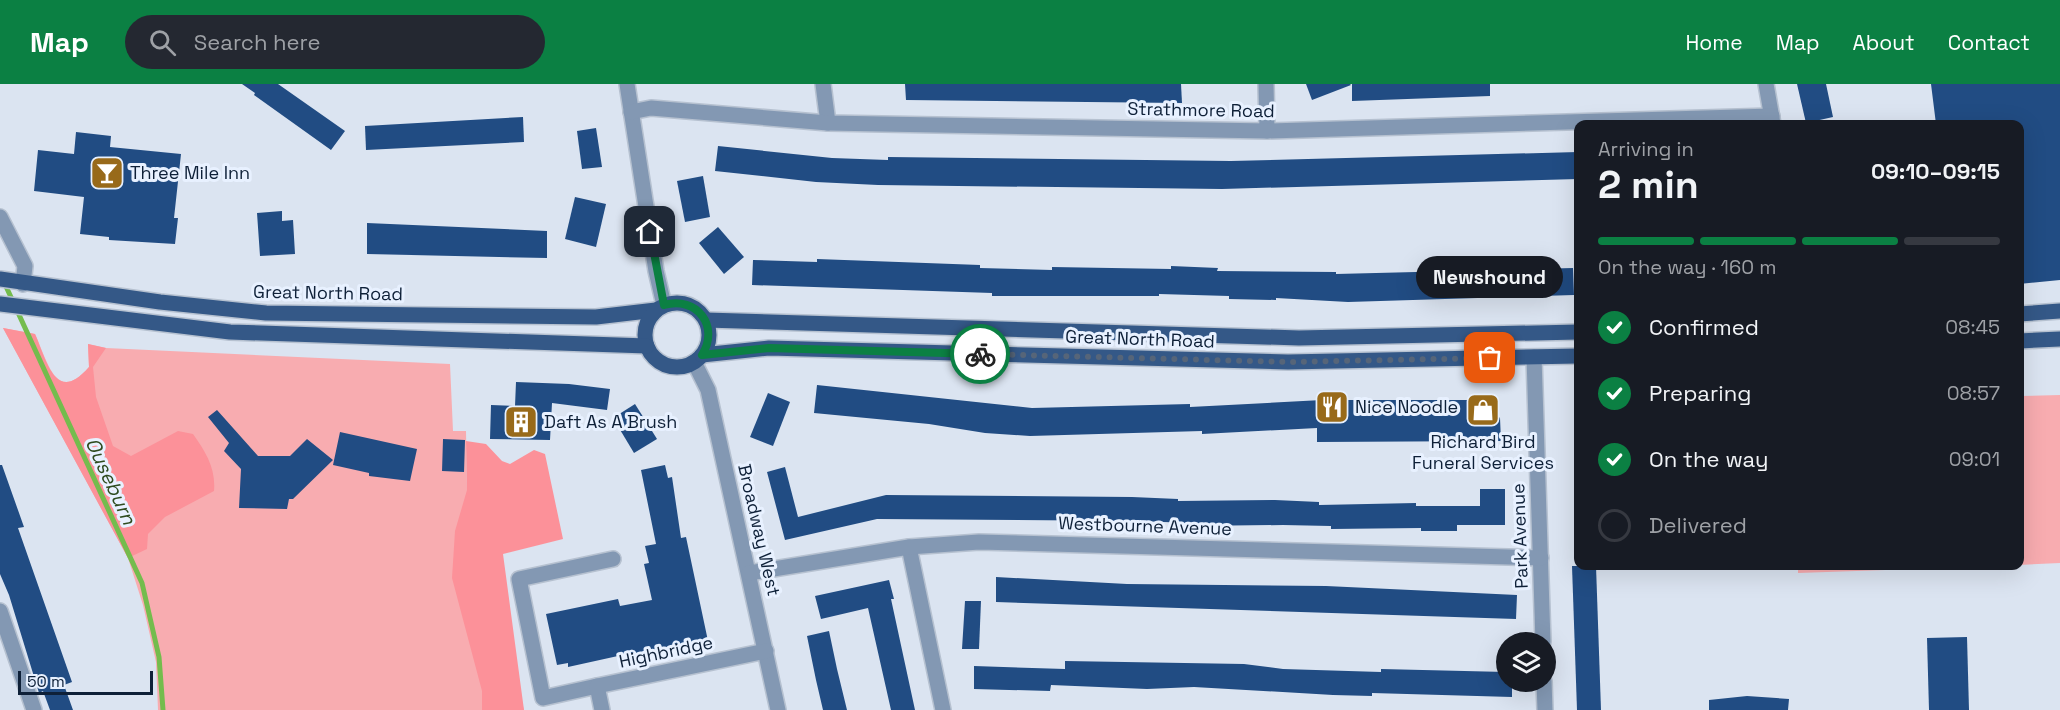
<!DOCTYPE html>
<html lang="en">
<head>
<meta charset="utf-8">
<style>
  :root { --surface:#171b24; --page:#242831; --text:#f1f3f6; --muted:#9ea1a6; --line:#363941; --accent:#0b8043 }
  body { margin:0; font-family:"Space Grotesk",sans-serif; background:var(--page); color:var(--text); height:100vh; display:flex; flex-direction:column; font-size:22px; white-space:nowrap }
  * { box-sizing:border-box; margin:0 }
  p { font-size:20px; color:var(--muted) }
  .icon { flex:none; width:33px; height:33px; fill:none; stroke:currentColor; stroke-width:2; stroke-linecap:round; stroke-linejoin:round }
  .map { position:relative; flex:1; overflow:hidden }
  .drawer { position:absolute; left:1574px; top:36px; width:450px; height:450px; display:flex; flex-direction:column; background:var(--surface); border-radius:12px; box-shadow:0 6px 24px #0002 }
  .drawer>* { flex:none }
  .tools { position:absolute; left:1496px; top:548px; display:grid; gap:12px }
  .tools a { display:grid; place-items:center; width:60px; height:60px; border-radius:50%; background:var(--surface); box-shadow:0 6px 24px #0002; font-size:30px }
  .scale { position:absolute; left:18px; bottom:15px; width:135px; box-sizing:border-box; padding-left:6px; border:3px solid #0e2038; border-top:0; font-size:16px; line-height:21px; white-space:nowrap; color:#0e2038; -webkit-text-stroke:4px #e8f1ff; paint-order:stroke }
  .pin { position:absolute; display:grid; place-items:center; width:51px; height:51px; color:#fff; margin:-26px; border-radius:12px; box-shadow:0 3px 9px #0006 }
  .courier { position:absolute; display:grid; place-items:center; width:60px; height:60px; margin:-30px; border:4px solid #0b8043; border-radius:50%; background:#fff; color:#222; box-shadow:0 2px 8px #0007 }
  .bubble { position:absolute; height:42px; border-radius:21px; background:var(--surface); box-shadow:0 6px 24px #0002; font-size:20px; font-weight:700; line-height:42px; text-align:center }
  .headline em { font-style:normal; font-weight:700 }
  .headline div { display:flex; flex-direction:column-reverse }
  .headline { display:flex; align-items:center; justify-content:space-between; height:102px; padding:0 24px }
  h1 { font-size:39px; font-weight:700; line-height:45px }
  .bar { display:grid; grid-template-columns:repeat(4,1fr); gap:9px 6px; align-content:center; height:72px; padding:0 24px }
  .bar i { height:8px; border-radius:4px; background:var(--line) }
  .bar .selected { background:var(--accent) }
  .bar p { grid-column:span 4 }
  ol { padding:0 24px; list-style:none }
  li { display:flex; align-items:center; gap:18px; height:66px }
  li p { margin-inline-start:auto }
  li .icon { padding:6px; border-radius:50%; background:var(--accent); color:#fff; stroke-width:4 }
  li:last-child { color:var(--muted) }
  li i { width:33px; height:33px; border:3px solid var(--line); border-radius:50% }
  header { display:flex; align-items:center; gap:36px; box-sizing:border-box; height:84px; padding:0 30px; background:var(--accent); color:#fff }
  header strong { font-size:28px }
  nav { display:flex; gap:33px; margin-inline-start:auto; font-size:21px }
  .search { width:420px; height:54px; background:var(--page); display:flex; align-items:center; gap:15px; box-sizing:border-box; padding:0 21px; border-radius:33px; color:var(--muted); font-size:22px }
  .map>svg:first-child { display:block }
  .green { fill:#f8acb0 }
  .forest { fill:#fc9199 }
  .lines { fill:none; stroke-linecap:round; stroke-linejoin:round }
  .stream { stroke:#74bc4d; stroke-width:5 }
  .building { fill:#214c83 }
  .minor-casing { stroke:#b6c1d0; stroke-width:18 }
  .major-casing { stroke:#b6c1d0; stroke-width:18 }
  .minor { stroke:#8398b3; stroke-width:15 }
  .major { stroke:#345887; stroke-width:15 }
  .done { stroke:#566579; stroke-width:6; stroke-dasharray:0 10.8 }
  .route { stroke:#0b8043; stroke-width:8 }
  .labels { text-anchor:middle; stroke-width:6; stroke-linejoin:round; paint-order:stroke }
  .street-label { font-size:18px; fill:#0e2038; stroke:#e8f1ff }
  .poi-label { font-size:18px; fill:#0e2038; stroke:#e8f1ff; text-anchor:start }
  .water-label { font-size:20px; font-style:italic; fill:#2e4b1f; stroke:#e8f1ff }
</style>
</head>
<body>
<header>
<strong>Map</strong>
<div class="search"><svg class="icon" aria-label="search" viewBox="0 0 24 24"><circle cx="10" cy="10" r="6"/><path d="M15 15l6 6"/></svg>Search here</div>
<nav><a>Home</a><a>Map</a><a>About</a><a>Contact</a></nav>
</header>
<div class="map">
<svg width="2060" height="626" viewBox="0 0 2060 626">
  <rect width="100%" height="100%" fill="#dbe4f1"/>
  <!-- green -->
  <g class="green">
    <path d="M3 244 35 250C48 278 56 321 89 283L88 260 106 264 450 280 453 347H466L467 405 524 626H158L156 578 143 521 128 474Z"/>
    <path d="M2060 311V479L2019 481V312Z"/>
    <path d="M1798 482H2002L1798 489Z"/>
  </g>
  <!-- forest -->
  <g class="forest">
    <path d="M3 244 35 250C47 278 56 321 89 283L88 260 106 264 93 283 96 313 113 362 131 372 178 347 193 350C206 368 216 385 214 407L165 433 148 450 147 465 128 474Z"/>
    <path d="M466 357 486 360 502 377 510 380 534 366 545 370 563 455 503 470 524 626H482V607L452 494 455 447 467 406Z"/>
  </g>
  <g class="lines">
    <!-- stream -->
    <path class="stream" d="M4 198 142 499 159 573 163 626"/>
  </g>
  <!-- building -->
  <g class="building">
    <path d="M242 0H278L345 47 331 66 254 11 255 9Z"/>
    <path d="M905 0H1181L1182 19 906 16Z"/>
    <path d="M1306 0H1350L1351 1 1312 16Z"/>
    <path d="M1352 0H1490V12L1352 17Z"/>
    <path d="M1797 0H1826L1833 33 1806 39Z"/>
    <path d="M1931 0H2060V196L2019 200V40H1936Z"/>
    <path d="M523 33 524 58 366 66 365 42Z"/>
    <path d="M596 44 602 83 582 85 577 47Z"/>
    <path d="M76 48 111 52 110 63 181 70 174 134H178L175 160 109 156V153L80 150 84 113 34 107 38 66 74 70Z"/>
    <path d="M718 62 832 74 888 76V73L1231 77 1578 68V95L1222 105 878 101 816 98 715 87Z"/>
    <path d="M703 92 710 133 685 138 677 97Z"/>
    <path d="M575 113 606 120 596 163 565 155Z"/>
    <path d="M282 127V137L293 136 295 170 260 172 257 129Z"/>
    <path d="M367 139 547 147V174L367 170Z"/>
    <path d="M718 143 744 173 724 190 699 159Z"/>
    <path d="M817 175 980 181V184L1052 186V183L1171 185V182L1218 184 1217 187 1336 188V190L1573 184 1574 211 1348 218 1276 214V216L1229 215V212L1159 210V212H992V209L752 201 753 176 817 178Z"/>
    <path d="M516 298 569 300 610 305 607 326 552 319 550 356 490 355 491 321 515 322Z"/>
    <path d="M817 301 1032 324 1190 320V323L1322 316H1481L1500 334 1501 357 1317 358V344L1202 350V347L1030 352 985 349 929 340 814 329Z"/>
    <path d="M768 309 790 318 773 362 750 353Z"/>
    <path d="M635 320 657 355 634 369 613 334Z"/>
    <path d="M217 326 258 372H290L307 355 333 376 293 415H289L287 425 239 424 241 385 224 367 229 359 208 333Z"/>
    <path d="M340 348 417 365 410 397 369 392V389L333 381Z"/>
    <path d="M443 355 465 356 464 388 442 387Z"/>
    <path d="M0 381H2L24 443 18 444 72 598 64 601 73 626H50L43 607 39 609 9 511 0 490Z"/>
    <path d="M665 381 668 394 672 393 681 454 686 453 708 557 637 572 636 568 568 583V579L557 581 546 530 618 515 620 522 652 516 644 480 649 479 645 462 656 460 641 386Z"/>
    <path d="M785 383 798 433 886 411 1132 413 1178 415V417L1275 416 1319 418V421L1416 419V422H1480V405H1505V441H1457V447H1421V444L1331 445V442L1283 441 1190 442V439L1138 437 877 435 785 456 767 388Z"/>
    <path d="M1572 482H1596L1601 626H1577Z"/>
    <path d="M996 493 1127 500 1326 502 1517 511 1516 535 996 518Z"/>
    <path d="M889 496 894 515H891L915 626H891L868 524 821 535 815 512Z"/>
    <path d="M965 517H981L979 565H962Z"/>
    <path d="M829 547 837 585 847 626H823L816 596 807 552Z"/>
    <path d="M1967 553 1969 626H1929L1927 554Z"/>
    <path d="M1065 577 1244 580 1283 585 1381 588V585L1506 588V597H1512V613L1372 609V612L1333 611 1194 603 1147 605 1051 601 1050 607 974 605V582L1065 585Z"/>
    <path d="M1747 612 1789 615 1788 626H1709V616Z"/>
  </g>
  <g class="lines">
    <defs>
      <g id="minor">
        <path d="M627 0 656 187 664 221"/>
        <path d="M823 0 828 39"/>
        <path d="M1266 0 1267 47"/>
        <path d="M1766 0 1773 40"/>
        <path d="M631 28 651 24 828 39 1267 47 1772 32"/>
        <path d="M0 133 25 182 23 200"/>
        <path d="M1534 273 1543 558"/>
        <path d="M694 278 708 306 778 626"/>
        <path d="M909 463 943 626"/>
        <path d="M749 489 909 463 979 458 1541 474"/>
        <path d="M0 527 34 626"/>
        <path d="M1544 597 1545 626"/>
        <path d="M597 602 543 614 519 495 613 475"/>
        <path d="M602 626 597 602 766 567"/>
      </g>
      <g id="major">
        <path d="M0 195 160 218 266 229 596 233 656 226"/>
        <circle cx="677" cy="251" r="32"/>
        <path d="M0 220 230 248 647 262"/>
        <path d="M2019 230 2060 227"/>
        <path d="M706 236 1299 254 1578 248"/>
        <path d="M2019 257 2060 255"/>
        <path d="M702 271 769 264 1288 278 1578 272"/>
      </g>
    </defs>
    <!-- minor casing -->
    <use href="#minor" class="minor-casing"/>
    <!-- major casing -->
    <use href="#major" class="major-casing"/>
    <!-- minor -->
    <use href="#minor" class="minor"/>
    <!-- major -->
    <use href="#major" class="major"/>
  </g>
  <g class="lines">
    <!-- done -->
    <path class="done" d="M980 270 1288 278 1490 274"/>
    <!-- route -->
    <path class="route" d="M650 148 664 221C697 212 720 242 702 271L769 264 980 270"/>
  </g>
  <!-- icons -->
  <defs>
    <symbol id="bar-square" viewBox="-11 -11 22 22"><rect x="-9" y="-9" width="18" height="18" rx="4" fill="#986a1a" stroke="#e8f1ff"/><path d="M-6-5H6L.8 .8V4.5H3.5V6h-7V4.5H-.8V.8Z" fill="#fff"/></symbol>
    <symbol id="restaurant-square" viewBox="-11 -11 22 22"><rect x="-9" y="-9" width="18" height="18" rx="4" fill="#986a1a" stroke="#e8f1ff"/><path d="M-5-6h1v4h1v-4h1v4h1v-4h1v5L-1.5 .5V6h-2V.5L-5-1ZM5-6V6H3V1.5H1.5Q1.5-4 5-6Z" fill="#fff"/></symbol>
    <symbol id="shop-square" viewBox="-11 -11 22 22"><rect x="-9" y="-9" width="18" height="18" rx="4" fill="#986a1a" stroke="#e8f1ff"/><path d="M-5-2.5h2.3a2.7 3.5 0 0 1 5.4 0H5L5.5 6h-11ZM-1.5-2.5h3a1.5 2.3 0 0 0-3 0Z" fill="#fff"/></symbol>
    <symbol id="building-square" viewBox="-11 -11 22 22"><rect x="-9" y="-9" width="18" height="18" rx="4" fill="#986a1a" stroke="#e8f1ff"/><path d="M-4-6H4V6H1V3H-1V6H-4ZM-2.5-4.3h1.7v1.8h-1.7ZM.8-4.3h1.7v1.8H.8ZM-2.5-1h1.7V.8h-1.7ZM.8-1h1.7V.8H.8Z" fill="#fff"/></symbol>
  </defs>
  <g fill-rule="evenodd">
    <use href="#bar-square" x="88" y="70" width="38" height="38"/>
    <use href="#restaurant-square" x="1313" y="304" width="38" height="38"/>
    <use href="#shop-square" x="1464" y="307" width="38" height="38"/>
    <use href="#building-square" x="502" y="319" width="38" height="38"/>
  </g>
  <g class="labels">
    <!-- street labels -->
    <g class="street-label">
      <text transform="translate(1201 26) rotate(1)" y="6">Strathmore Road</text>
      <text transform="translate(328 209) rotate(1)" y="6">Great North Road</text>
      <text transform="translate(1140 255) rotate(2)" y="6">Great North Road</text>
      <text transform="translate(1145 442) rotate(2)" y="6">Westbourne Avenue</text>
      <text transform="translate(759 446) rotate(77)" y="6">Broadway West</text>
      <text transform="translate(1520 452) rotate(-92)" y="6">Park Avenue</text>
      <text transform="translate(666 568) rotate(-12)" y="6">Highbridge</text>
    </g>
    <!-- poi labels -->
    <g class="poi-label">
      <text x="130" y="95">Three Mile Inn</text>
      <text x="1355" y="329">Nice Noodle</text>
      <text x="544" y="344">Daft As A Brush</text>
      <text x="1483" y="364" text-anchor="middle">Richard Bird<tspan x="1483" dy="21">Funeral Services</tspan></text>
    </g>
    <!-- water labels -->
    <g class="water-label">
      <text transform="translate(111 397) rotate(65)" y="7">Ouseburn</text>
    </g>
  </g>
</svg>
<div class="tools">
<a><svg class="icon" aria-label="layers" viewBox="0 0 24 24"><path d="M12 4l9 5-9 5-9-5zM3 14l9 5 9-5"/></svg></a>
</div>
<div class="scale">50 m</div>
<div class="pin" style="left:1490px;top:274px;background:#ea580c"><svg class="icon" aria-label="bag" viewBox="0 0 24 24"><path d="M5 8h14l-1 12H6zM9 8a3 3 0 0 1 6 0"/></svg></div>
<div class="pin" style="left:650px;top:148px;background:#1f2937"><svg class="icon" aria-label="home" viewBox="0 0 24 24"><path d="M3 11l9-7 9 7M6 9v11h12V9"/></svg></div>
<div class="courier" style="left:980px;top:270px"><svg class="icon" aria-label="bike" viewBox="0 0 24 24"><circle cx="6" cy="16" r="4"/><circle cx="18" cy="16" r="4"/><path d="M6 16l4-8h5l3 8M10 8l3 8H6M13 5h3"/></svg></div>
<div class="bubble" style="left:1416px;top:172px;width:147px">Newshound</div>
<section class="drawer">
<div class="headline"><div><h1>2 min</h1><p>Arriving in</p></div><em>09:10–09:15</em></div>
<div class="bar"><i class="selected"></i><i class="selected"></i><i class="selected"></i><i></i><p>On the way · 160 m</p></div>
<ol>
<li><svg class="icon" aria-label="check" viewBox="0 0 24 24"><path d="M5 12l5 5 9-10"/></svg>Confirmed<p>08:45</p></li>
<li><svg class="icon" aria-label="check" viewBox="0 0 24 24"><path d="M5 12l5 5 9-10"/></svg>Preparing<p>08:57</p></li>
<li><svg class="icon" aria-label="check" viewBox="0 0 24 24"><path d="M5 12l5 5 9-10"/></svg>On the way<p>09:01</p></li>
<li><i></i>Delivered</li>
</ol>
</section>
</div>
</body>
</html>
